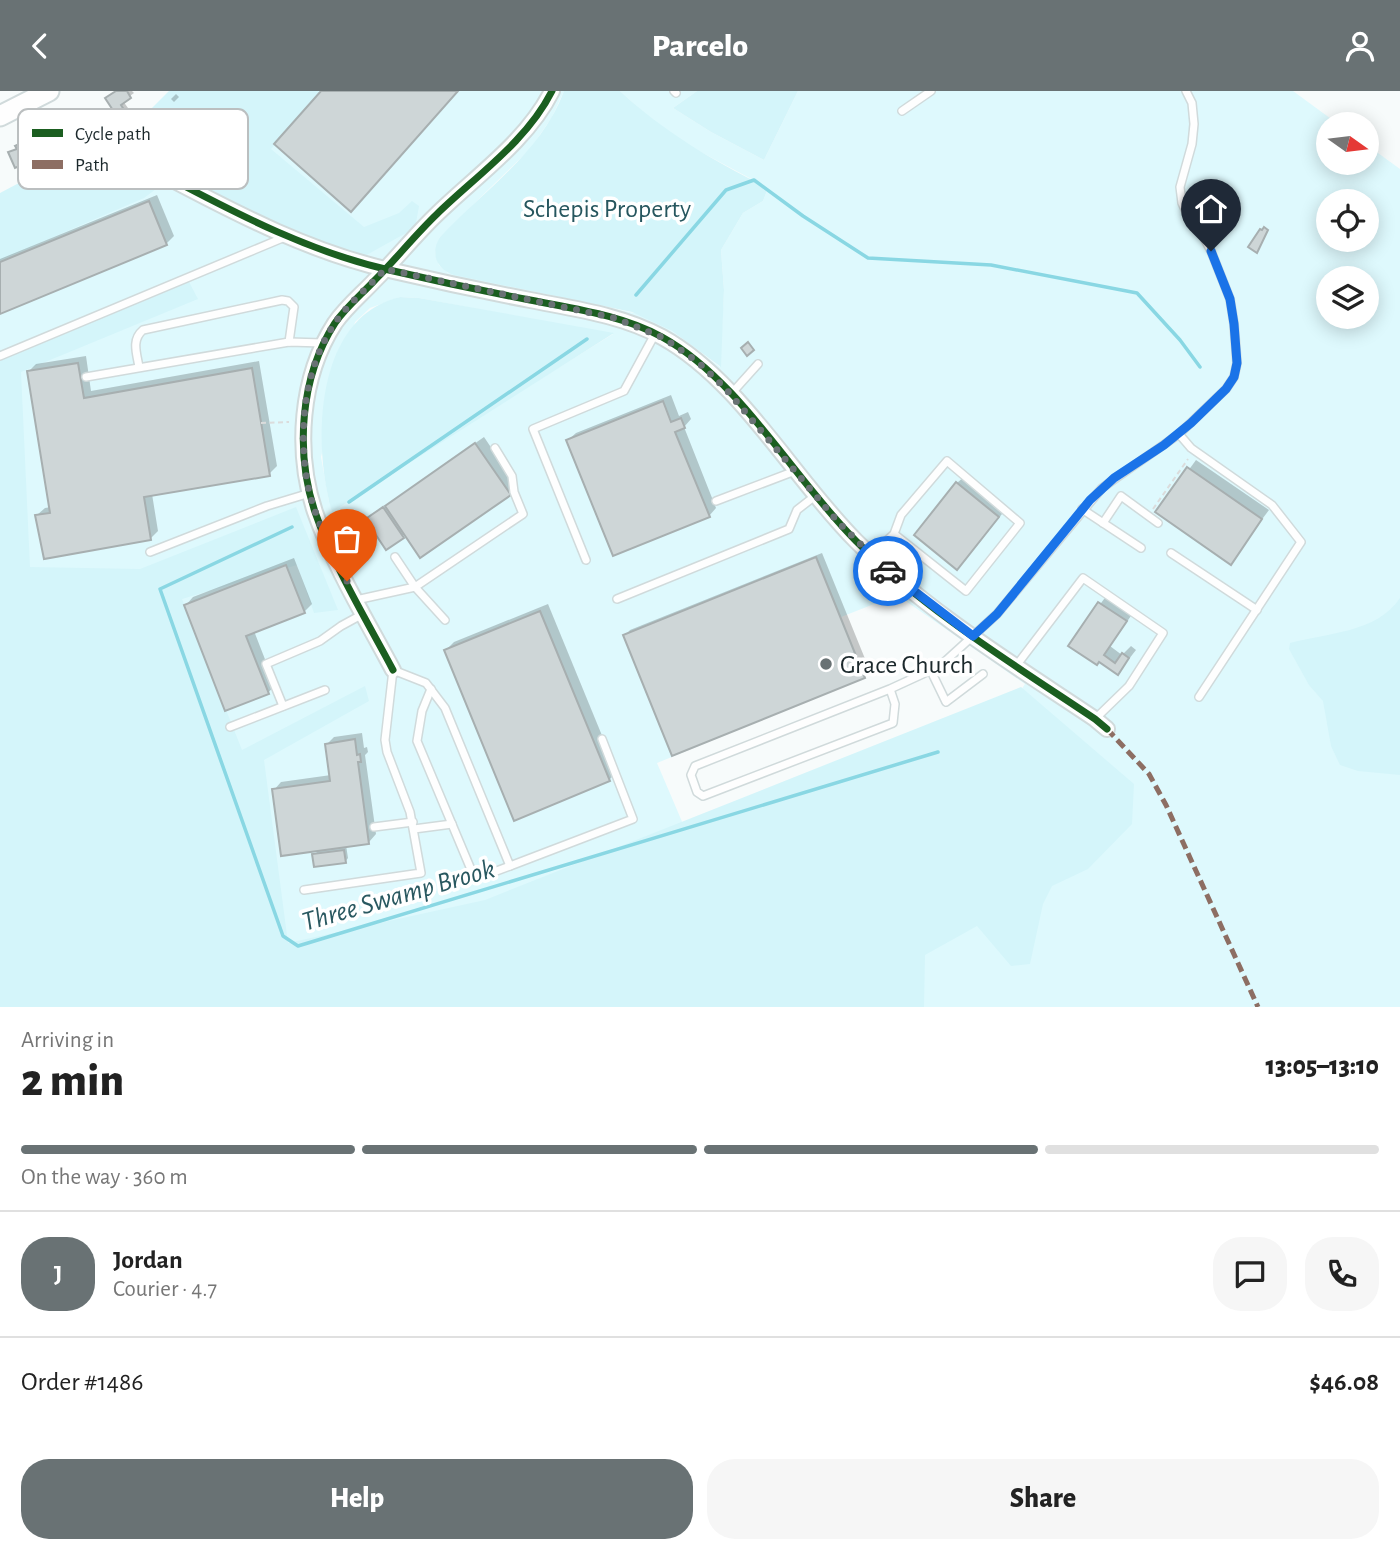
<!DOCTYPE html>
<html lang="en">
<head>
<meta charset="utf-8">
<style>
  :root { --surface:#fff; --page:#f6f6f6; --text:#222; --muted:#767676; --line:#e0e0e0; --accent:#697274 }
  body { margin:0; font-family:"Alegreya Sans",sans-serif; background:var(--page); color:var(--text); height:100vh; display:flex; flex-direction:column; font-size:26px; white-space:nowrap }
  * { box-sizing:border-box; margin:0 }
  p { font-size:23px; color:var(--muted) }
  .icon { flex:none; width:38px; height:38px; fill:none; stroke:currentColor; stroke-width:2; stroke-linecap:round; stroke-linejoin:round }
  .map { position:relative; height:916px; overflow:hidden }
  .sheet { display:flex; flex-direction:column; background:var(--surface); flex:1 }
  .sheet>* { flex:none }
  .needle { width:46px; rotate:104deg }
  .controls { position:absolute; left:1316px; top:21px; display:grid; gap:14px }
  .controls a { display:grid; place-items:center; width:63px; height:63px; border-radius:50%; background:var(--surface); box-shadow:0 4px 18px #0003; font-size:35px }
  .pin { position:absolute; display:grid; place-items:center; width:60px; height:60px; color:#fff; margin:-72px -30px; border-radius:50% 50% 50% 0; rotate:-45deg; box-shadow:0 0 7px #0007 }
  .pin .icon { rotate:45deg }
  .courier { position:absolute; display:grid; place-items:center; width:70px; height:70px; margin:-35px; border:5px solid #1a73e8; border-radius:50%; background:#fff; color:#222; box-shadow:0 2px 9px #0007 }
  .head em { font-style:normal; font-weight:800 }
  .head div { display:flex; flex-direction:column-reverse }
  .head { display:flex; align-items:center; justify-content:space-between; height:119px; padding:0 21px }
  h1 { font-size:46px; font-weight:800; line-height:52px }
  .bar { display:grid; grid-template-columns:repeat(4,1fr); gap:10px 7px; align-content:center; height:84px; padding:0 21px }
  .bar i { height:9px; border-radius:5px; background:var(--line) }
  .bar .on { background:var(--accent) }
  .bar p { grid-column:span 4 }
  .line { display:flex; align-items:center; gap:18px; padding:0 21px; border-top:2px solid var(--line) }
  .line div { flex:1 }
  .round { display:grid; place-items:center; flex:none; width:74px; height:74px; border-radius:28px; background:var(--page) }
  .action { display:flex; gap:14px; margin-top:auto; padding:14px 21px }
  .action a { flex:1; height:80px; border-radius:28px; background:var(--accent); color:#fff; font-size:28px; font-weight:800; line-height:80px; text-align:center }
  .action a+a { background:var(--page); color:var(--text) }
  header { display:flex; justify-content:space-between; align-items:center; height:91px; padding:0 21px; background:var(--accent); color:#fff; font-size:32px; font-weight:800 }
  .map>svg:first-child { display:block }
  .built { fill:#def9fd; fill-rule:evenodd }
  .green { fill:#d4f5fa }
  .shadow { fill:#0003 }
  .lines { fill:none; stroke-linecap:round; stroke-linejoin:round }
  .stream { stroke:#89d7e3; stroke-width:3.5 }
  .building { fill:#ced6d7; stroke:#a7afb0; stroke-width:2 }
  .lane-casing { stroke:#d0dadb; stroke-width:10 }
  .street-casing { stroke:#d0dadb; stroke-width:18 }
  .secondary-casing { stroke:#d0dadb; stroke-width:23 }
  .path { stroke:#dbdcdc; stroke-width:2; stroke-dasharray:5 3.5; stroke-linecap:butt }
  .lane { stroke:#fefefe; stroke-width:7 }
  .street { stroke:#fefefe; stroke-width:14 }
  .secondary { stroke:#fefefe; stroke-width:19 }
  .quiet { stroke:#8d6e63; stroke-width:5; stroke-dasharray:10 5; stroke-linecap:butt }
  .cycleway-casing { stroke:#fff; stroke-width:11 }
  .cycleway { stroke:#1b5e20; stroke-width:7 }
  .done { stroke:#697274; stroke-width:7; stroke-dasharray:0 12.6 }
  .route { stroke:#1a73e8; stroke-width:9 }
  .poi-dot { fill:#697274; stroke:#fff; stroke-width:2.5 }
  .labels { text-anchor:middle; stroke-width:7; stroke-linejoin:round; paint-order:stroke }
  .park-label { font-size:26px; fill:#26565e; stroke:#fff }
  .poi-label { font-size:26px; fill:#1c292c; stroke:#fff; text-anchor:start }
  .water-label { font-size:28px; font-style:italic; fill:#295860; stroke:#fff }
  .key { fill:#fff; stroke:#bbbfc0; stroke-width:2 }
  .key-label { font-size:19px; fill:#1c292c }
</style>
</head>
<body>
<header><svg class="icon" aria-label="back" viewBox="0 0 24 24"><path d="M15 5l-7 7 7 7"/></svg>Parcelo<svg class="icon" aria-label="person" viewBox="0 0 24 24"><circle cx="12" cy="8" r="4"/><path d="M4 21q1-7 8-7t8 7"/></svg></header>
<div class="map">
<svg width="1400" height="916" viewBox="0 0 1400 916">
  <rect width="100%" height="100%" fill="#f7fbfb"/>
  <!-- built -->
  <path class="built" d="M266 0H564L552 26 531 57 440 146 435 162 439 174 448 182 639 223 672 240 720 276 724 199 721 159 743 122 763 110 768 97 684 52 652 29 620 0H697L673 17 711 41 764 69 798 0H1293L1338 33H1328V72H1367V54L1400 78V916H297L0 520V157ZM1328 110H1367V149H1328ZM1328 187H1367V226H1328ZM400 206 419 207 613 243 502 312 329 410 321 366 355 231 370 217ZM897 504 1025 593 982 657 692 754 657 672 865 587 841 526Z"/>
  <!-- green -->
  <g class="green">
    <path d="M169 0H322L271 58 364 136 399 122 412 110 419 115 415 137 363 166 164 92 144 107 0 169V102L142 27Z"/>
    <path d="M564 0H620C665 42 714 70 768 97L763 110 743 122 721 159 724 199 721 276 672 240 632 221 454 184C436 178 430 162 440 146 484 99 541 62 564 0Z"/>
    <path d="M697 0H798L764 69 711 41 673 17Z"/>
    <path d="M188 189 198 208 21 281 30 476 140 478 296 416 338 519 314 522 297 474 182 508 242 659 365 595 369 610 264 669 288 852 485 809 1021 596 1134 693 1132 733 1088 778 1052 795 1043 813 1030 873 1011 875 977 835 925 864 924 916H0V260Z"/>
    <path d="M400 206 419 207 614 242 332 421C312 353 314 226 400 206Z"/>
    <path d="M1400 507V684L1358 680 1340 674 1331 655 1323 610 1309 594 1289 558 1290 552C1326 542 1377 542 1400 507Z"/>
  </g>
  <!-- shadow -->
  <g class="shadow">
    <path d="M117 0H132L134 2 123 10 128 17 119 25Z"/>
    <path d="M176 3 179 6 174 11 171 8Z"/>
    <path d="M42 46 47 59 44 62H11L21 52Z"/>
    <path d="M157 104 174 145 166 153 0 221V168Z"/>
    <path d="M86 265 91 300 259 270 277 375 269 383 152 403 158 440 150 448 37 424 45 417 51 416 28 281 36 273Z"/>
    <path d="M671 304 679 325 688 321 691 328 684 336 716 417 709 425 568 349 576 342Z"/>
    <path d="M484 346 517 395 510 403 406 442 402 446 377 441 363 431Z"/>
    <path d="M1196 369 1269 419 1230 471 1158 421Z"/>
    <path d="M965 385 1006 418 965 469 957 392Z"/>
    <path d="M822 462 870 580 864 585 673 663 625 545 630 539Z"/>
    <path d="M294 467 312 513 304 521 254 540 275 594 268 602 186 514 193 506Z"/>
    <path d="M1107 504 1133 522 1110 555 1122 564 1131 555 1136 559 1118 582 1070 554Z"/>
    <path d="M548 513 617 681 609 689 446 559 454 551Z"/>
    <path d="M362 642 364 657 367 656 368 661 365 664 376 743 369 751 346 754 348 767 345 771 314 764 320 758 274 699 281 691 331 684 327 653 334 646Z"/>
  </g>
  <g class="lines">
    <!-- stream -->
    <g class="stream">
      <path d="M636 204 726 99 754 89 803 125 868 167 991 174 1137 202 1180 249 1200 276"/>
      <path d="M349 411 587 248"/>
      <path d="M292 436 160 498 283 845 298 855 938 661"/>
    </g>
  </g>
  <!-- building -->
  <g class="building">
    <path d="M116 0H127L131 7 121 14 126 22 118 27 105 7Z"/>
    <path d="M321 0H458L351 121 274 53Z"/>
    <path d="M38 48 45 64 15 77 8 61 17 58 15 55 28 49 29 52Z"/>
    <path d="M149 110 167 154 0 223V171Z"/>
    <path d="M1264 136 1268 139 1257 162 1248 156 1260 138 1262 139Z"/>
    <path d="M748 251 754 259 747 265 741 257Z"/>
    <path d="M78 272 84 307 252 277 270 385 144 406 151 449 44 468 35 424 50 422 27 280Z"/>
    <path d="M663 310 671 331 681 327 685 337 675 341 710 426 613 465 566 349Z"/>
    <path d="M475 352 511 404 420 467 385 415Z"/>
    <path d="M1187 376 1262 428 1231 474 1155 421Z"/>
    <path d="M956 391 999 426 957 479 914 444Z"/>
    <path d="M383 416 404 447 386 459 376 444 371 447 361 431Z"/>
    <path d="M816 466 865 587 672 665 623 544Z"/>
    <path d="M286 474 305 522 246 545 269 603 225 620 184 514Z"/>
    <path d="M1098 511 1127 530 1104 564 1115 572 1122 562 1129 567 1118 584 1099 571 1097 574 1068 555Z"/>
    <path d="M540 520 610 690 514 730 444 559Z"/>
    <path d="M355 648 357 664 360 663 361 671H358L369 753 281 765 272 698 330 690 325 653Z"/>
    <path d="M344 759 346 772 314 776 312 763Z"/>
  </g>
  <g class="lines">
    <defs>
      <g id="lane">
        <path d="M674 0 676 2"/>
        <path d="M902 20 931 0"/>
        <path d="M0 265 285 146"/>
        <path d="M139 276C137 263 131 249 143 239L282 209 288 210 294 216 289 251"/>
        <path d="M86 286 289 251 323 252"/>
        <path d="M731 303 758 273"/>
        <path d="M1179 343 1191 357 1272 414 1301 451 1199 606"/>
        <path d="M716 410 795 380"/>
        <path d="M1082 418 1141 457"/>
        <path d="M1103 432 1121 405 1158 432"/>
        <path d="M150 461 267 415 310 402"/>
        <path d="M1171 462 1257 519"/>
        <path d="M871 464 894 443 901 424 947 370 1020 432 966 500 894 443"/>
        <path d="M395 466 415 496 445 529"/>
        <path d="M586 469 533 338 624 300 655 243"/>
        <path d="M617 508 789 438 797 419 815 405"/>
        <path d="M356 509 415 496 523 423 514 401 512 385 495 357"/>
        <path d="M1016 575 1083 487 1163 542 1129 595 1095 628"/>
        <path d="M931 580 946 611 983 583"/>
        <path d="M431 598 422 620 417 650 475 788 510 775"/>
        <path d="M890 598 895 613 893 632 703 705 697 701 691 684 695 675 890 598 940 575 997 523 1102 397 1179 343 1226 298 1234 286 1237 272 1234 233 1230 208 1211 160 1202 143 1189 127 1182 112 1180 96 1192 53 1194 33 1192 12 1186 0"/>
        <path d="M283 615 266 573 320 550 341 535 363 523"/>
        <path d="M230 636 325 599"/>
        <path d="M374 736 413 731"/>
        <path d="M414 738 452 733"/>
        <path d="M304 799 421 782 410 721 387 661 385 649 393 579 426 592 445 617 510 775 633 728 602 648"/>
      </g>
      <g id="street">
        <path d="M171 88C241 125 311 161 389 179 436 190 483 200 530 209 575 218 622 224 662 246 740 289 793 387 856 450 926 520 1013 573 1095 628L1107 638"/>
        <path d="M393 579C366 528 334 476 315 421 295 361 300 286 335 232 346 216 362 203 375 189 396 168 415 144 437 123 476 85 527 50 552 0"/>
      </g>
      <path id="secondary" d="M0 25 49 0"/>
    </defs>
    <!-- lane casing -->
    <use href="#lane" class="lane-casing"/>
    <!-- street casing -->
    <use href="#street" class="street-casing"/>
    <!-- secondary casing -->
    <use href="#secondary" class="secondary-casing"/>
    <!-- path -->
    <g class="path">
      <path d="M261 332 289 331"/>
      <path d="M1153 418 1188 368"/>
    </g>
    <!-- lane -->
    <use href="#lane" class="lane"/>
    <!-- street -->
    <use href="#street" class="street"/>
    <!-- secondary -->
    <use href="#secondary" class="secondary"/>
    <!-- quiet -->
    <path class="quiet" d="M1107 638 1149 683 1166 714 1258 916"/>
    <defs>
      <g id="cycleway">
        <path d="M171 88C241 125 311 161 389 179 436 190 483 200 530 209 575 218 622 224 662 246 740 289 793 387 856 450 926 520 1013 573 1095 628L1107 638"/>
        <path d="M393 579C366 528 334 476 315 421 295 361 300 286 335 232 346 216 362 203 375 189 396 168 415 144 437 123 476 85 527 50 552 0"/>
      </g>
    </defs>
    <!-- cycleway casing -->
    <use href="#cycleway" class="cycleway-casing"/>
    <!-- cycleway -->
    <use href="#cycleway" class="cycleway"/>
  </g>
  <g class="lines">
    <!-- done -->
    <path class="done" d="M347 490C332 461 317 432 309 400 297 345 303 276 337 229 351 210 370 195 385 178L615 227 664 247 699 272 725 297 838 431 888 480"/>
    <!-- route -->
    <path class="route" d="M888 480 973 545 997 523 1090 409 1114 387 1164 354 1191 332 1226 298 1234 286 1237 272 1234 233 1230 208 1211 160"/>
  </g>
  <!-- markers -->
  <circle class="poi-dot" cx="826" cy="573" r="7"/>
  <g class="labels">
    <!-- park labels -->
    <g class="park-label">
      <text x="607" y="126">Schepis Property</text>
    </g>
    <!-- poi labels -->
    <g class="poi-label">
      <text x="840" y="582">Grace Church</text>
    </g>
    <!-- water labels -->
    <g class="water-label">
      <text transform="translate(398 803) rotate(-16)" y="10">Three Swamp Brook</text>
    </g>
  </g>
  <!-- legend -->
  <rect x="18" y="18" width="230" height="80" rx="10" class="key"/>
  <rect x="32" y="38" width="31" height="8" fill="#1b5e20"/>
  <rect x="32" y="69" width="31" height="9" fill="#8d6e63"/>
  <g class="key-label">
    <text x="75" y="49">Cycle path</text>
    <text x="75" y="80">Path</text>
  </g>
</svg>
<div class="controls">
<a><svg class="needle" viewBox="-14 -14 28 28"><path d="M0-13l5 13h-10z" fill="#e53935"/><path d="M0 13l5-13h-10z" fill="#767676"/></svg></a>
<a><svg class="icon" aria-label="locate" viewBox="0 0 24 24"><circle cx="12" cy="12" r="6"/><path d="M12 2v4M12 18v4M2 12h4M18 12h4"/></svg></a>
<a><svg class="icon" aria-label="layers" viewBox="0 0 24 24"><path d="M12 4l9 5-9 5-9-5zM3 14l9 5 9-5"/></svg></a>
</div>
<div class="pin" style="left:347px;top:490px;background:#ea580c"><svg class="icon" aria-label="bag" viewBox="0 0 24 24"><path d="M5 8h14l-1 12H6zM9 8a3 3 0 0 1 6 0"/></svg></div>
<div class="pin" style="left:1211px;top:160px;background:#1f2937"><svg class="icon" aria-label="home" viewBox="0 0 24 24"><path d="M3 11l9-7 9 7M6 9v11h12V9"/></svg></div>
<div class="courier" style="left:888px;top:480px"><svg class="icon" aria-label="car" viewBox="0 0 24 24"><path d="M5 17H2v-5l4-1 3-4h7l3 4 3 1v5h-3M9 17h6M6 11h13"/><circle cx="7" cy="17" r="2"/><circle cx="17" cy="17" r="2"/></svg></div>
</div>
<section class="sheet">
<div class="head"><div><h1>2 min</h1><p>Arriving in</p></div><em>13:05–13:10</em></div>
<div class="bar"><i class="on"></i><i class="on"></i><i class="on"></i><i></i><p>On the way · 360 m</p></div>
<div class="line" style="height:126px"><b class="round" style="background:var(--accent);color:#fff">J</b><div><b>Jordan</b><p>Courier · 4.7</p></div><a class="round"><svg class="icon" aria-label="chat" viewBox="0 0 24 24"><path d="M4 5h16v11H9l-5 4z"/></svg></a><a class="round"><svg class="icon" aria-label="phone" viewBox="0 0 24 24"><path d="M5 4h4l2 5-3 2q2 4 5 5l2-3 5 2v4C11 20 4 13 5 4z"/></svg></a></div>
<div class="line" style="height:91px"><div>Order #1486</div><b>$46.08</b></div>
<div class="action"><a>Help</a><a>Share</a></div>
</section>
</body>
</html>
